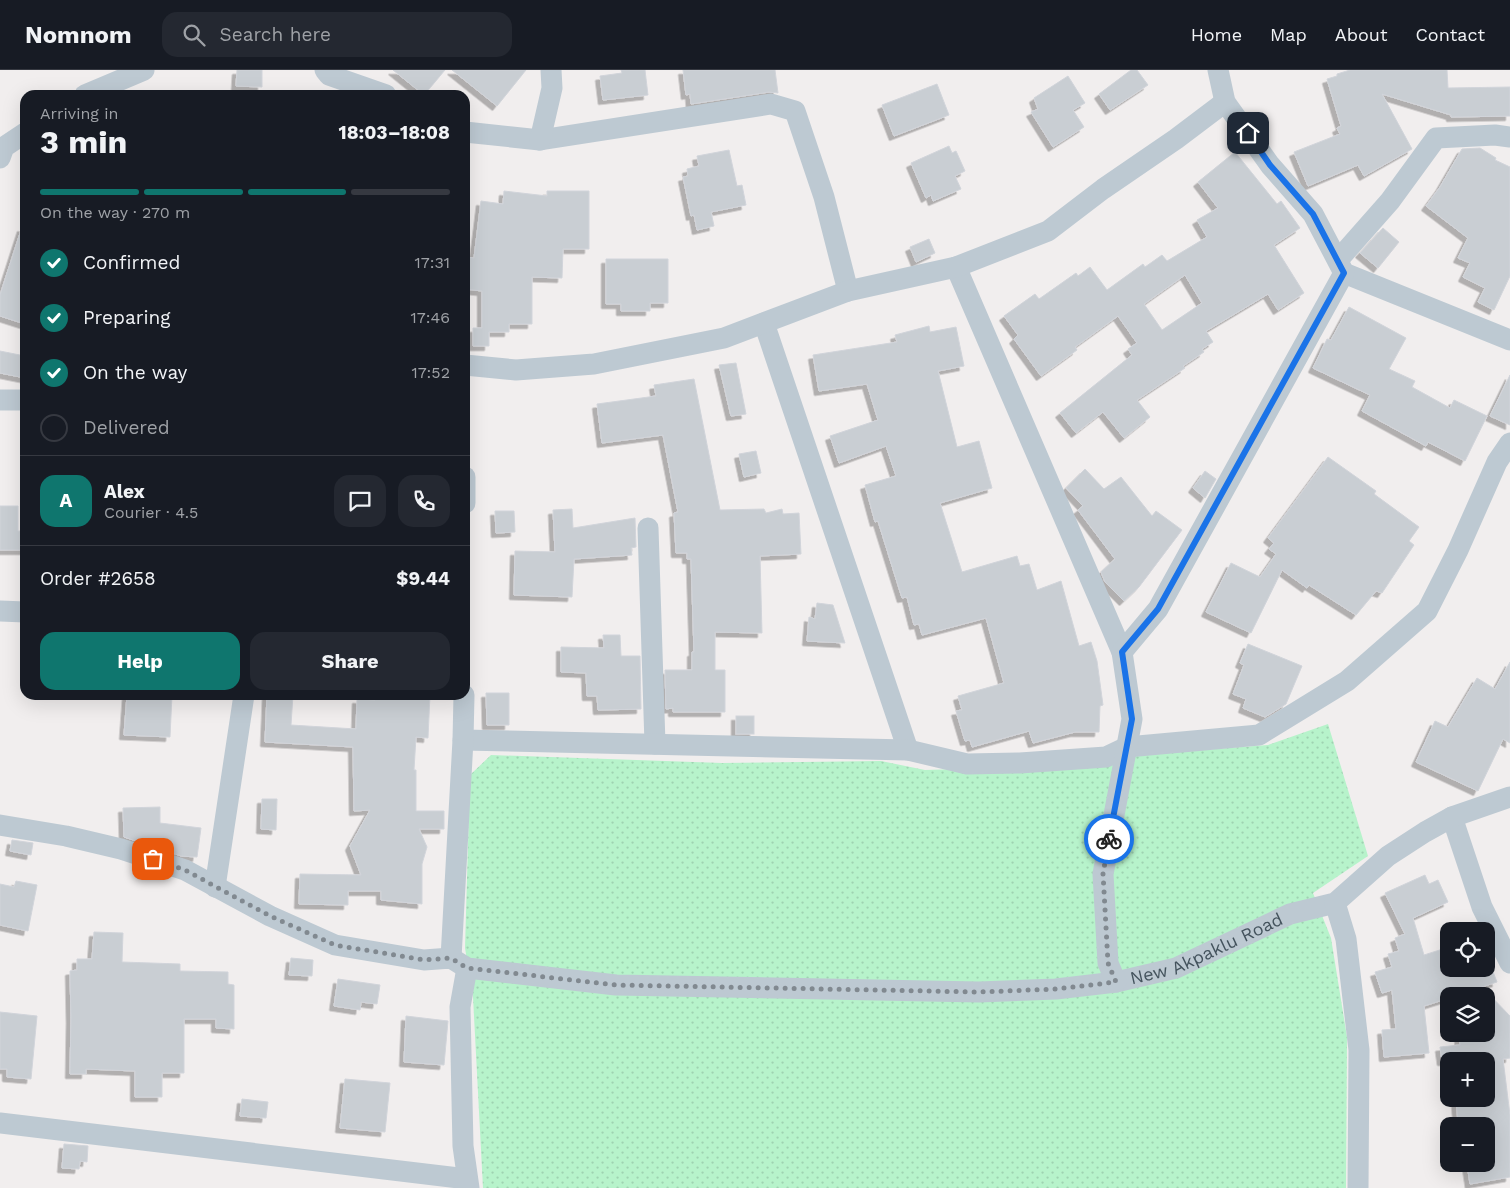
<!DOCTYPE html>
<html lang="en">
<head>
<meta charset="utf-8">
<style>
  :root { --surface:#171b24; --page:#242831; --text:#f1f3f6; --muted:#9ea1a6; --line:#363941; --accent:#0f766e }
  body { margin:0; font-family:"Work Sans",sans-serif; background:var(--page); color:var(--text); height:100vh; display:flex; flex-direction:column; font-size:19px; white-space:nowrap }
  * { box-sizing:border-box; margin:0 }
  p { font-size:16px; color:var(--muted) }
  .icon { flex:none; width:28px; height:28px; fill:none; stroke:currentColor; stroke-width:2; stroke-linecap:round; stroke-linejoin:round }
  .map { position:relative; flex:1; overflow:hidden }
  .drawer { position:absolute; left:20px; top:20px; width:450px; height:610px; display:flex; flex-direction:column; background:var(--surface); border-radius:15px; box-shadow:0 5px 20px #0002 }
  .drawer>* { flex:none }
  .controls { position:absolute; left:1440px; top:852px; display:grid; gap:10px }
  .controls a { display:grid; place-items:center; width:55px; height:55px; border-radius:10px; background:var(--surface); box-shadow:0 5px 20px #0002; font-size:25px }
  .pin { position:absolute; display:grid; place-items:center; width:42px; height:42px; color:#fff; margin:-21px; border-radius:10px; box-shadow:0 2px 8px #0006 }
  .courier { position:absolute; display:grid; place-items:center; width:50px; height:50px; margin:-25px; border:4px solid #1a73e8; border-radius:50%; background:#fff; color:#222; box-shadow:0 1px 6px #0007 }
  .overview em { font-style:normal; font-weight:700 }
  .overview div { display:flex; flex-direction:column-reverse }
  .overview { display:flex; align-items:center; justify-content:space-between; height:85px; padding:0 20px }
  h1 { font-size:32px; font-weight:700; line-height:38px }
  .bar { display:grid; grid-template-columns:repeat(4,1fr); gap:8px 5px; align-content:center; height:60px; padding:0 20px }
  .bar i { height:6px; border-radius:4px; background:var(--line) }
  .bar .on { background:var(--accent) }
  .bar p { grid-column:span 4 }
  .line { display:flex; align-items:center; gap:12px; padding:0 20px; border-top:1px solid var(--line) }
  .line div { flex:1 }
  .round { display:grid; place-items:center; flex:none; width:52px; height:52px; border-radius:15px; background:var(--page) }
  ol { padding:0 20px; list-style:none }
  li { display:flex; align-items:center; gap:15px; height:55px }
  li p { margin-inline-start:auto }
  li .icon { padding:5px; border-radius:50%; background:var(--accent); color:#fff; stroke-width:4 }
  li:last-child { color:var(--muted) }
  li i { width:28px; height:28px; border:2px solid var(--line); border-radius:50% }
  .primary-button { display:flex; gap:10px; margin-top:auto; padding:10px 20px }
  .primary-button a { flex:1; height:58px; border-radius:15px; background:var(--accent); color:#fff; font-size:20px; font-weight:700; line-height:58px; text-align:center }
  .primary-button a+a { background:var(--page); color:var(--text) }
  header { display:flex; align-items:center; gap:30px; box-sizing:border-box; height:70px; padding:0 25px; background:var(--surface); border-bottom:1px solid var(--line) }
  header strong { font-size:24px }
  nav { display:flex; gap:28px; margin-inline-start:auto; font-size:18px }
  .search { width:350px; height:45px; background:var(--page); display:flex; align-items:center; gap:12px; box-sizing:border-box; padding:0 18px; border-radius:15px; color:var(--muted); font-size:19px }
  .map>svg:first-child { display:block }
  .grass { fill:url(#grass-dots) }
  .building { fill:#c9ced3; stroke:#d1d4da; fill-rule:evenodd; filter:url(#shadow) }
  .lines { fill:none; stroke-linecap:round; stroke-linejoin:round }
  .minor { stroke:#bdc9d2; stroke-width:21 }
  .done { stroke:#818990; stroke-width:5; stroke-dasharray:0 9 }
  .route { stroke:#1a73e8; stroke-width:6 }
  .labels { text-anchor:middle; stroke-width:5; stroke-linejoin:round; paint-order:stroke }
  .street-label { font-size:18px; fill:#44535d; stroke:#fff }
</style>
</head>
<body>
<header>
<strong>Nomnom</strong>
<div class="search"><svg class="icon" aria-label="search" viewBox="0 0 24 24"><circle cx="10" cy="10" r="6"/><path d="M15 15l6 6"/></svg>Search here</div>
<nav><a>Home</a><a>Map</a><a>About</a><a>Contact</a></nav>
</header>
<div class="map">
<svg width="1510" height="1118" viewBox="0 0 1510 1118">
  <defs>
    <pattern id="grass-dots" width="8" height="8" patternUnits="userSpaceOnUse" patternTransform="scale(1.25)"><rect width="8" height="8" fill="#b7f3cb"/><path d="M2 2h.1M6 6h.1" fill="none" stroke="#9fd2b1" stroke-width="1.8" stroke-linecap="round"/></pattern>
    <filter id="shadow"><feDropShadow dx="-4.5" dy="4.5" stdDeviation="0" flood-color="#0004"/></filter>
  </defs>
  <rect width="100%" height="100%" fill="#f1eeee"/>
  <!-- grass -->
  <path class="grass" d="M1328 654 1368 786 1313 823 1331 868 1347 967 1346 1118H483L473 927 465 878 470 705 491 685 722 693 881 691 925 700 1088 695 1135 685 1268 675Z"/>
  <!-- building -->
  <g class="building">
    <path d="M237 0H262V17L236 16Z"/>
    <path d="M393 0H445L424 25Z"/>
    <path d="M452 0H526L497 36Z"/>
    <path d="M621 0H645L648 25 603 30 600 6 622 3Z"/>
    <path d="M683 0H775L778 23 769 22 691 34 690 24 686 25Z"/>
    <path d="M1131 0H1137L1148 15 1110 40 1099 24Z"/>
    <path d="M1350 0H1447L1448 18 1510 17V46L1451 47V45L1382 24 1412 79 1364 106 1358 95 1308 116 1294 82 1340 64 1337 58 1341 56 1327 9 1337 6V4Z"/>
    <path d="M1068 6 1085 33 1073 40 1084 57 1053 77 1031 42 1038 39 1034 28Z"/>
    <path d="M937 14 949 45 894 66 882 35Z"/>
    <path d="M949 76 952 83 956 81 965 101 955 106 961 119 933 131 931 125 926 128 911 93Z"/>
    <path d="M1480 78 1496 88 1495 90 1510 97V206L1494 240 1478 232 1485 218 1463 207 1470 193 1458 188 1468 168 1426 136 1440 117 1462 79Z"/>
    <path d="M729 80 737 116 742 115 746 135 711 142 714 156 697 160 694 145 691 146 683 107 688 106 687 99 699 96 697 86Z"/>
    <path d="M1235 82 1277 134 1281 131 1300 158 1274 175 1304 223 1278 240 1268 224 1206 261 1213 272 1202 279 1204 282 1183 296 1185 298 1137 330 1150 347 1124 368 1103 342 1076 363 1060 343 1132 285 1128 279 1137 273 1118 246 1075 277 1077 280 1041 306 1014 269 1018 265 1004 246 1035 224 1039 229 1076 203 1078 206 1090 197 1107 220 1143 194 1145 197 1162 185 1167 191 1207 167 1197 150 1218 138 1198 112ZM1185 205 1202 233 1162 260 1144 234Z"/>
    <path d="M504 121 547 126V121H589V179H563L562 208 532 207V254H509V262H489V276H473V258H482V221L465 219V187L474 188 481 131 503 134Z"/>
    <path d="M22 157 25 158V254L0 246V225Z"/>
    <path d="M1383 158 1399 172 1378 198 1360 183Z"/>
    <path d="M929 169 935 183 916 192 910 177Z"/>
    <path d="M606 189H668V233H650V241H621V234H606Z"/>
    <path d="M1349 237 1406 268 1389 299 1415 311 1412 317 1450 338 1454 330 1487 346 1465 391 1428 372 1426 376 1362 341 1370 325 1313 298 1327 269 1331 270Z"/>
    <path d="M929 256 930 262 956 257 964 296 938 301 957 377 979 371 992 418 940 433 962 502 1017 486 1020 496 1029 494 1037 520 1061 511 1079 576 1091 572 1097 591 1103 635 1100 636 1099 662H1075L1033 673 1029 661 972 677 970 670 965 671 956 641 962 640 958 626 1004 613 986 548 922 565 919 554 914 555 907 527 902 528 878 451 875 452 865 415 896 406 886 376 839 393 830 366 878 350 867 314 819 321 813 285 897 272 895 265Z"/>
    <path d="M0 281 25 286V308L0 303Z"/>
    <path d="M736 293 746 344 731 346 719 295Z"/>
    <path d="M1510 305V355L1490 346Z"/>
    <path d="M694 309 720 440 764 439 766 443 782 439 783 444 799 443 801 484 760 486 762 563 715 562V600H725V642H673V638L666 639 665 600H692V582H694L691 489H687V483H676L674 443 678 442 663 365 602 373 597 334 656 326 654 315Z"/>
    <path d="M756 381 761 403 744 407 739 384Z"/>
    <path d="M1328 387 1376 421 1374 424 1419 457 1409 471 1414 475 1382 523 1376 521 1356 545 1309 515 1307 518 1282 500 1251 563 1206 542 1231 493 1260 507 1276 484 1269 479 1274 473 1268 468Z"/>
    <path d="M1085 399 1104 419 1121 407 1152 446 1156 441 1182 460 1139 517 1124 531 1105 512 1101 502 1115 489 1078 440 1083 436 1066 418Z"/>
    <path d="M1205 401 1216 409 1205 428 1193 418Z"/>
    <path d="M0 436H18V461H25V480H0Z"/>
    <path d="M572 439 573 458 635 448 636 477 631 478 632 485 574 489 572 527 514 525 515 481 555 482 553 440Z"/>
    <path d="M495 441H514L515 462 496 463Z"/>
    <path d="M817 533 833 535 845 573 807 571 809 547 815 549Z"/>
    <path d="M603 565H620L621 586H640L641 639 598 640 597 626H587L586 603 561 602V577L604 578Z"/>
    <path d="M1248 574 1302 596 1286 634 1265 647 1243 638 1246 629 1233 624 1244 595 1240 593Z"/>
    <path d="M1510 592V673L1503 669 1478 721 1416 692 1435 651 1448 657 1477 608 1495 619Z"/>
    <path d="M486 623H509V655H487Z"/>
    <path d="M127 625H172L170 667 124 665Z"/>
    <path d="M267 625H293L291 655 356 659 357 629 375 630V625H430L428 668 416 667 414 700H416V741H444V759H419L427 777 422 794V834L381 830V821H348V835L299 834 300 804 361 805 350 776 370 740 354 741 353 677 265 672Z"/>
    <rect x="736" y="646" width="18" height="18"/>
    <path d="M262 729H277L276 760 261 759Z"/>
    <path d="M160 737V753L201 758 197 787 181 786 161 779 162 770 136 771 124 767 123 738Z"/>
    <path d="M12 770 33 773 31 785 10 781Z"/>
    <path d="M1425 805 1429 814 1438 810 1448 832 1413 848 1424 885 1449 877V899H1492L1497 912 1454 926H1449V928L1424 936 1429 983 1384 987 1382 960 1396 959 1392 920 1382 923 1375 902 1392 897 1388 884 1399 881 1395 868 1405 864 1385 823Z"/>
    <path d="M16 811 37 815 28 861 0 855V814L14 817Z"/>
    <path d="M94 862 123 863 122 892 180 894V901L228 902V914L234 915V959L216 958V949H184V1003H162V1027H135V1001L86 999V1004H70L71 949 70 901 77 900V889H92Z"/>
    <path d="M291 888 313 890 312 906 289 905Z"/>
    <path d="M338 909 380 915 377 934 361 932 360 940 334 936Z"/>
    <path d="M1486 921 1510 946V988L1503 989 1510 1045V1107L1470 1114 1467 1094H1486V1050L1458 1053 1456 1029H1486V991H1442L1440 977 1460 975 1459 964H1486Z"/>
    <path d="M0 942 37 946 31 1009 7 1007V999H0Z"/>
    <path d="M406 946 448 951 444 995 404 992Z"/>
    <path d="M345 1009 390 1013 385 1062 340 1058Z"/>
    <path d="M242 1029 268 1032 266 1048 240 1046Z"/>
    <path d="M64 1074 88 1076 87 1092 80 1091 79 1099 62 1098Z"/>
  </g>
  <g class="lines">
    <!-- minor -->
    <g class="minor">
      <path d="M325 0 329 5 386 25"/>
      <path d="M1218 0 1225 32 1270 95 1313 144 1344 203 1510 270"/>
      <path d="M85 25 144 0"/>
      <path d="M465 62 540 70 771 34 795 41 824 127 848 221"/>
      <path d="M540 70 552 18 551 0"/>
      <path d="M0 88 4 77 25 63"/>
      <path d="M1338 190 1390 131 1436 68 1495 65 1510 67"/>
      <path d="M956 197 1122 582"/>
      <path d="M764 253 908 680"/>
      <path d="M465 295 516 300 594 294 724 268 848 221 956 197 1048 161 1103 119 1176 69 1225 32"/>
      <path d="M0 330H25"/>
      <path d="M465 407V433"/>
      <path d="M648 458 655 674"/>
      <path d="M0 541 25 542"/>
      <path d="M463 670 908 680 967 694 1020 693 1106 687 1127 677 1259 665 1347 611 1427 541 1458 480 1497 392 1510 373"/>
      <path d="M1452 747 1482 837 1510 893"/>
      <path id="s1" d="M0 755 66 766 121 779 185 800 270 846 335 875 424 890 451 888 467 898 616 915 979 922 1056 919 1116 912 1176 898 1290 844 1335 833 1388 786 1425 762 1452 747 1510 727"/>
      <path d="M215 817 244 625"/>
      <path d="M1335 833 1346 869 1359 980 1358 1118"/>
      <path d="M451 888 463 670 464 625"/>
      <path d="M467 898 460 937 463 1076 469 1118"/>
      <path d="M1116 912 1108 893 1103 804 1132 649 1122 582 1158 539 1344 203"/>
      <path d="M0 1053 467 1109"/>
    </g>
  </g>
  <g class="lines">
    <!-- done -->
    <path class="done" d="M153 789 185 800 270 846 335 875 424 890 451 888 467 898 616 915 979 922 1056 919 1116 912 1108 893 1104 821 1103 804 1109 769"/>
    <!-- route -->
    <path class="route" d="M1109 769 1132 649 1122 582 1158 539 1344 203 1313 144 1270 95 1248 63"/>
  </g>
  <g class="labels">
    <!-- street labels -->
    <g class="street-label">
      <text dy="6" stroke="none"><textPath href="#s1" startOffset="1242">New Akpaklu Road</textPath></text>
    </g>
  </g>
</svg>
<div class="controls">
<a><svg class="icon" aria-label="locate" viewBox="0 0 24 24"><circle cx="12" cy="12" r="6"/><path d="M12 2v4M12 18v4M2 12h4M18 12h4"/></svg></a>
<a><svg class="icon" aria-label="layers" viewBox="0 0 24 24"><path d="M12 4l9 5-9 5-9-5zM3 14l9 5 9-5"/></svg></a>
<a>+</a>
<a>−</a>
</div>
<div class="pin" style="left:153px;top:789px;background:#ea580c"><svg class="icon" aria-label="bag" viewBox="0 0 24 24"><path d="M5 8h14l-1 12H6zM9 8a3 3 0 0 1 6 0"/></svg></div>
<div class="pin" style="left:1248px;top:63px;background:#1f2937"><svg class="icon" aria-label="home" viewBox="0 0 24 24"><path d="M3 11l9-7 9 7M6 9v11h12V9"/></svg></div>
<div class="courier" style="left:1109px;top:769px"><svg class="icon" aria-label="bike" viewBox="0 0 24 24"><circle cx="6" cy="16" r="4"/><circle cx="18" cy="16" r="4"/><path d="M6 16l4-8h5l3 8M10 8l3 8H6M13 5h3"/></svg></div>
<section class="drawer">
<div class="overview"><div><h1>3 min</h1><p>Arriving in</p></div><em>18:03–18:08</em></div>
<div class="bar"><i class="on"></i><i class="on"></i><i class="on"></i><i></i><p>On the way · 270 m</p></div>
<ol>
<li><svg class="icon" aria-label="check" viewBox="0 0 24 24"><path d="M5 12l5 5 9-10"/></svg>Confirmed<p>17:31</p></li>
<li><svg class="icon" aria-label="check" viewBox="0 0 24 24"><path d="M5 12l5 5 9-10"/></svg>Preparing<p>17:46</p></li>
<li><svg class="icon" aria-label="check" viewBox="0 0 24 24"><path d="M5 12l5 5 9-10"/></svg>On the way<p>17:52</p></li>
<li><i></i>Delivered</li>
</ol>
<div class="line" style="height:90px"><b class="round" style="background:var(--accent);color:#fff">A</b><div><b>Alex</b><p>Courier · 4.5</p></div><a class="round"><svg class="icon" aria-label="chat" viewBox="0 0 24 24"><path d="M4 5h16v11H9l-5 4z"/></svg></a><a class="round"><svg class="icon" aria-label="phone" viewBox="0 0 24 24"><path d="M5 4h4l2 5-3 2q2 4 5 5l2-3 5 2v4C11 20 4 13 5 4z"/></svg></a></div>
<div class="line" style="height:65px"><div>Order #2658</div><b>$9.44</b></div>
<div class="primary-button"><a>Help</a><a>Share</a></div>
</section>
</div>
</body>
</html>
